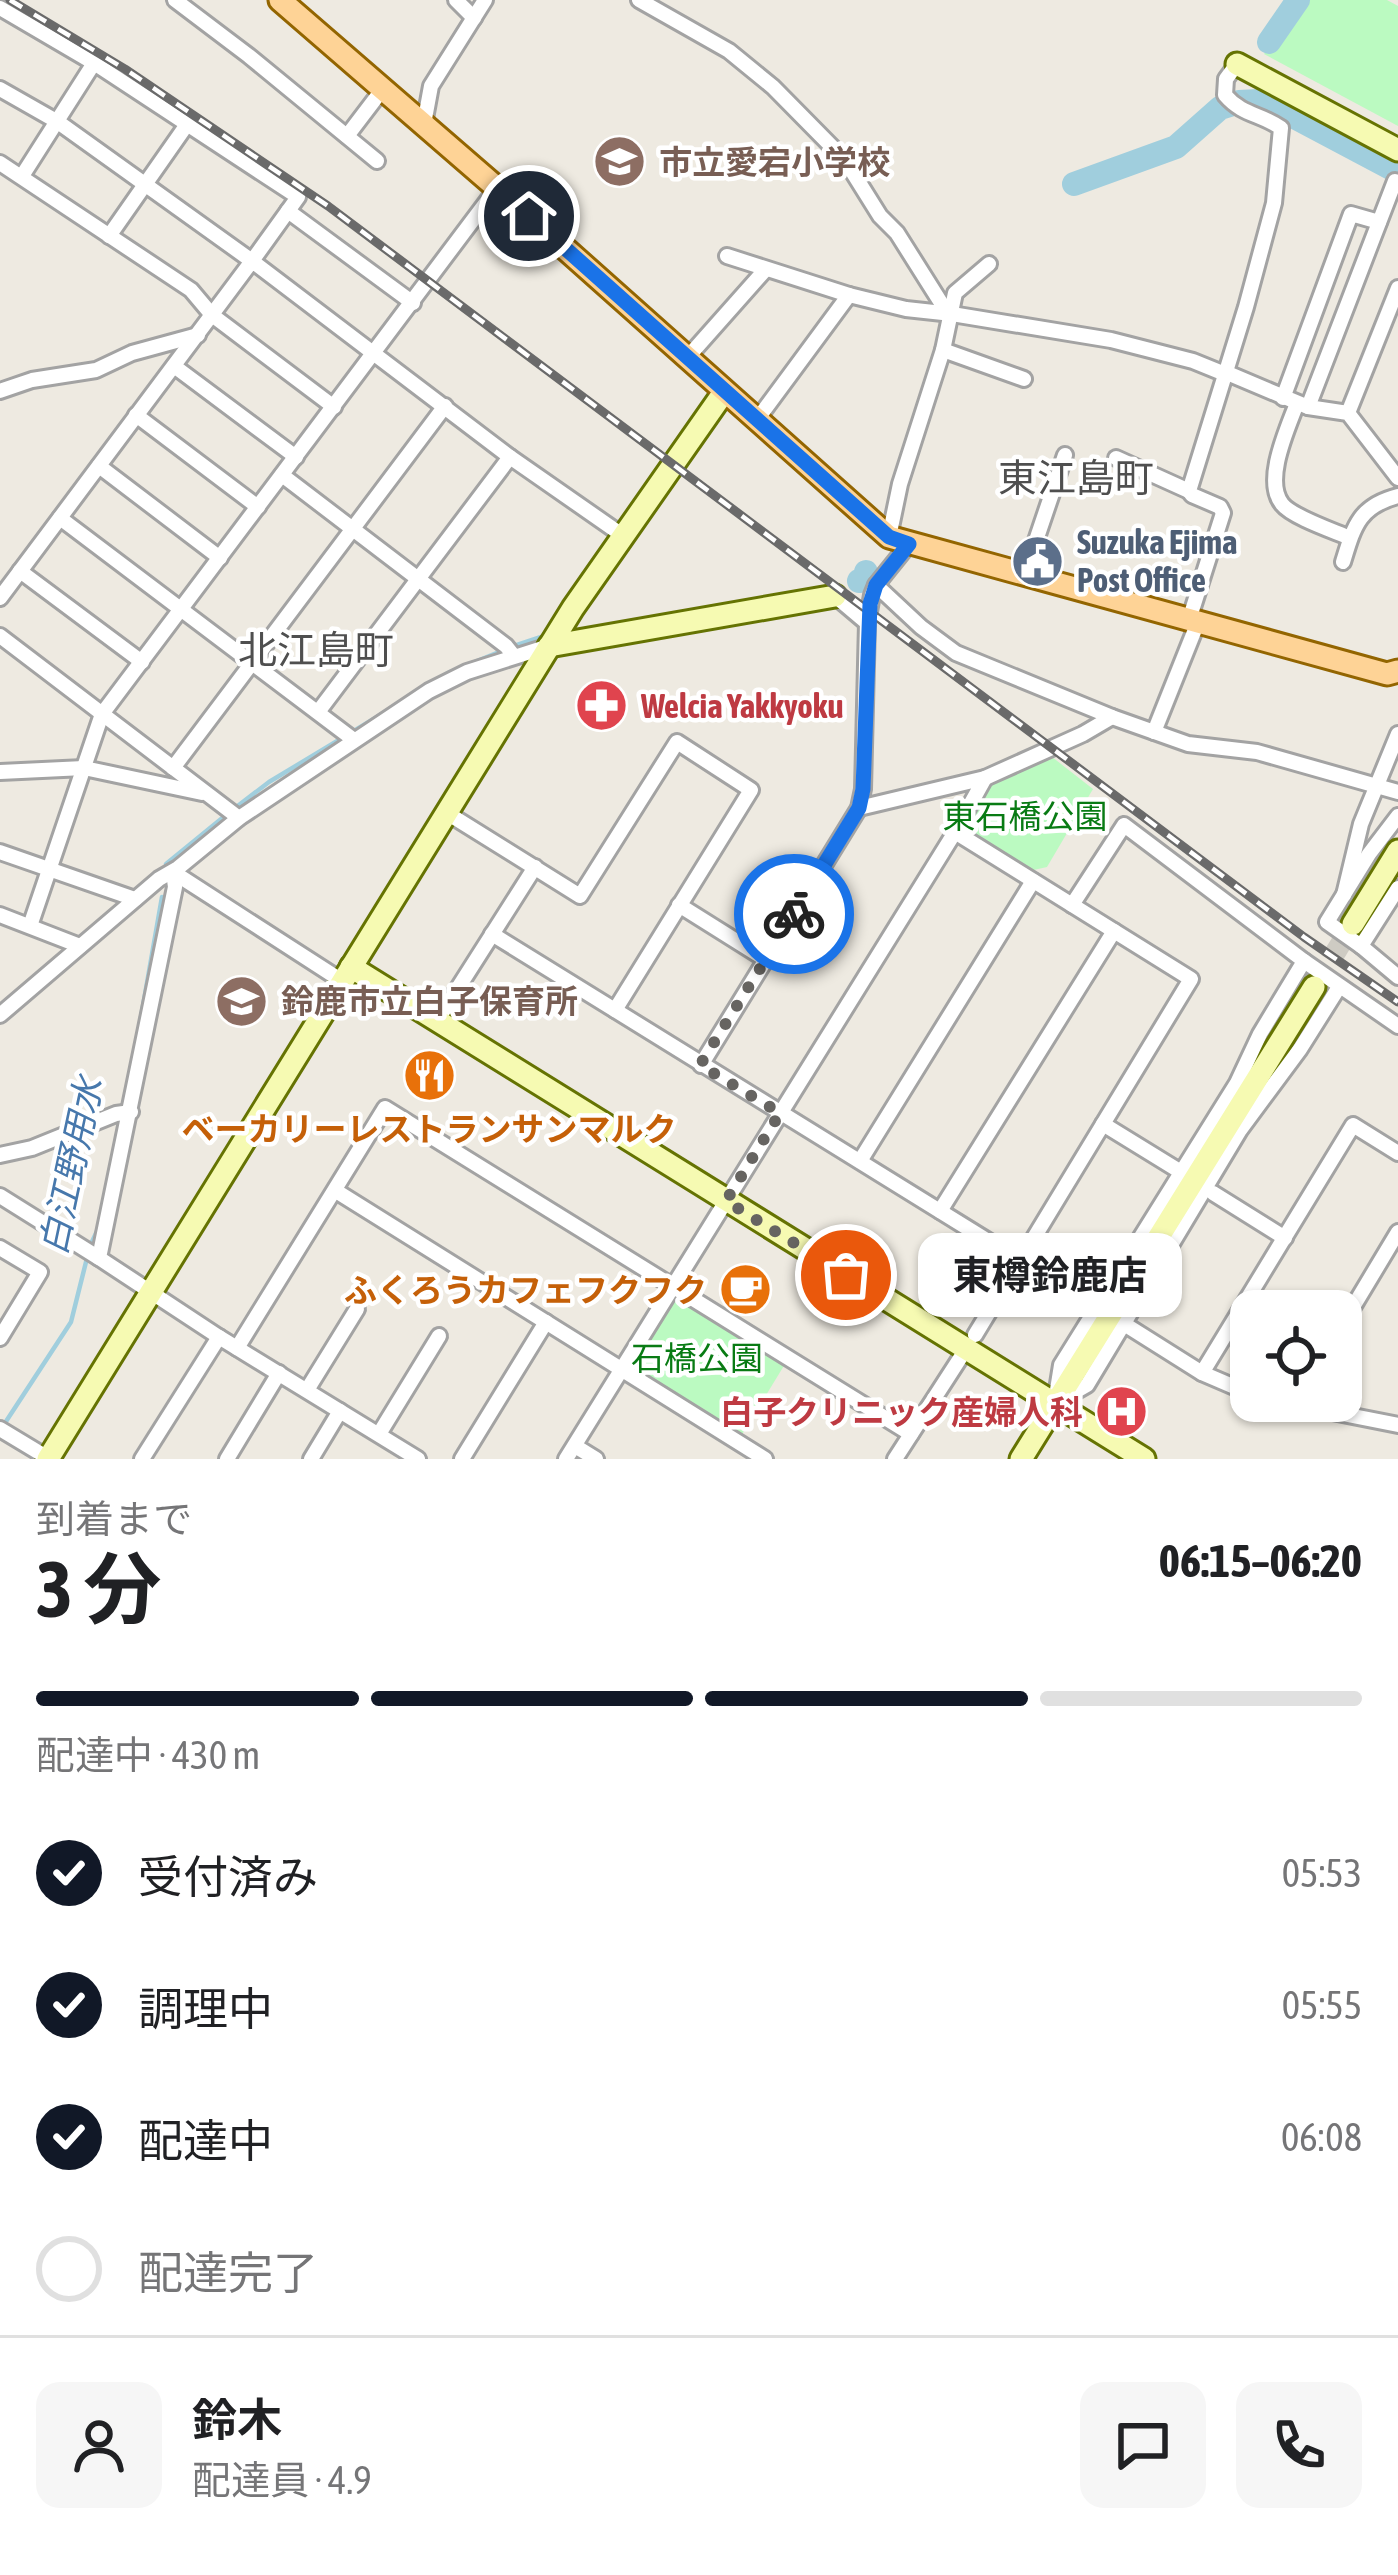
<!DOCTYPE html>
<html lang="ja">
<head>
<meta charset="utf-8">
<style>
  :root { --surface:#fff; --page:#f6f6f6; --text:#202124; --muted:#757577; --line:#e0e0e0; --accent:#111827 }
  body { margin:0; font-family:"Asap Condensed","Noto Sans JP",sans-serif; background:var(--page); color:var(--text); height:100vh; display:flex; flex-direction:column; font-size:45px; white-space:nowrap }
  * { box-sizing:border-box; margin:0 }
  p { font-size:39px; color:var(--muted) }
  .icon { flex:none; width:66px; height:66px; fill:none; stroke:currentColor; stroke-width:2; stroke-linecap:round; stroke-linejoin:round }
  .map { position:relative; height:1459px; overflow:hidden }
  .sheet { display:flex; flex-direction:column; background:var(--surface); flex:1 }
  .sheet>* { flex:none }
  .buttons { position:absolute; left:1230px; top:1290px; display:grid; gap:24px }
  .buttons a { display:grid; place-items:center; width:132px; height:132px; border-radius:24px; background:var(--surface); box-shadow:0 3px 9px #0004; font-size:60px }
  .pin { position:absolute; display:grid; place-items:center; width:102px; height:102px; color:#fff; margin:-51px; border:6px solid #fff; border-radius:50%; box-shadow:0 3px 12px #0007 }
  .courier { position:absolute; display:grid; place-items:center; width:120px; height:120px; margin:-60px; border:9px solid #1a73e8; border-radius:50%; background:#fff; color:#222; box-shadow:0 3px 15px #0007 }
  .bubble { position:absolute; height:84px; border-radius:24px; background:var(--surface); box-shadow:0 3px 9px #0004; font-size:39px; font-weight:700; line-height:84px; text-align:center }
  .head em { font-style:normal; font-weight:700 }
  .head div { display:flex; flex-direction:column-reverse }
  .head { display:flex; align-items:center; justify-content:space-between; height:204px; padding:0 36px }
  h1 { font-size:78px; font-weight:700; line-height:90px }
  .bar { display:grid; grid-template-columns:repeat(4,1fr); gap:18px 12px; align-content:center; height:144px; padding:0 36px }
  .bar i { height:15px; border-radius:9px; background:var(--line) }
  .bar .current { background:var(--accent) }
  .bar p { grid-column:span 4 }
  .line { display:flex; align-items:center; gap:30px; padding:0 36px; border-top:3px solid var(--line) }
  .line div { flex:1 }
  .round { display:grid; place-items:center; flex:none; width:126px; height:126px; border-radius:24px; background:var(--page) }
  ol { padding:0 36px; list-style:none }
  li { display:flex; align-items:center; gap:36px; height:132px }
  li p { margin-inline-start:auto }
  li .icon { padding:12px; border-radius:50%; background:var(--accent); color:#fff; stroke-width:4 }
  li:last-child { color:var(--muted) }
  li i { width:66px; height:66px; border:6px solid var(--line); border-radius:50% }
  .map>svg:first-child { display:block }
  .park { fill:#bbfac1 }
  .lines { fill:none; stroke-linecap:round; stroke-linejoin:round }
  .stream { stroke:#a0cedd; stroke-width:4.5 }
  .river { stroke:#a0cedd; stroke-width:24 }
  .secondary-tunnel { stroke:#cecbc3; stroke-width:21; stroke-dasharray:21 10; stroke-linecap:butt }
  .street-casing { stroke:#a3a3a3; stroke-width:20 }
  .secondary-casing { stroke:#657302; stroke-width:27 }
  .primary-casing { stroke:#936500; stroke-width:27 }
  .street { stroke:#fff; stroke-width:14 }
  .secondary { stroke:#f6fab2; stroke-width:21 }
  .primary { stroke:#fed396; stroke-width:21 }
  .rail-casing { stroke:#6a6a6a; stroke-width:9 }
  .rail { stroke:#fff; stroke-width:4.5; stroke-dasharray:14; stroke-linecap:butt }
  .done { stroke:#666461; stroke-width:12; stroke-dasharray:0 21.6 }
  .route { stroke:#1a73e8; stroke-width:15 }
  .labels { text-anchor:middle; stroke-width:9; stroke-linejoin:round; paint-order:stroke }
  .education-label { font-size:33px; font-weight:bold; fill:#785e54; stroke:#fff; text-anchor:start }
  .service-label { font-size:33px; font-weight:bold; fill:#4e5e75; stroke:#fff; text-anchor:start }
  .health-label { font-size:33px; font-weight:bold; fill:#be3a42; stroke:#fff; text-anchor:start }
  .park-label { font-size:33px; fill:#097b14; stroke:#fff }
  .food-label { font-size:33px; font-weight:bold; fill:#c56008; stroke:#fff }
  .water-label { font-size:36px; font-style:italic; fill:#4778ac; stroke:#fff }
  .quarter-label { font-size:39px; fill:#4f4f4f; stroke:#fff }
</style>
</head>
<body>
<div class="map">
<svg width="1398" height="1459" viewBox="0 0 1398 1459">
  <rect width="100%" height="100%" fill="#eeeae1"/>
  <!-- park -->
  <g class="park">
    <path d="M1304 0H1387L1398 6V126L1264 54Z"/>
    <path d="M1047 753 1093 789 1047 867 1029 871 966 833 965 826 995 777Z"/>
    <path d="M673 1297H679L785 1364 741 1436 634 1369V1360Z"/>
  </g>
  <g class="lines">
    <!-- stream -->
    <g class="stream">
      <path d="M514 646 541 637"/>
      <path d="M432 682 450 672 504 650"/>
      <path d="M235 808 269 782 382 714"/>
      <path d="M166 864 226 815"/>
      <path d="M140 1023 162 897"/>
      <path d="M3 1426 71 1322 90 1246 98 1229 115 1146"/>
    </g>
    <!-- river -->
    <g class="river">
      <path d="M1269 42 1298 0"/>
      <path d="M1074 184 1176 147 1220 108 1239 102 1259 101 1281 110 1398 172"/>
      <path d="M859 581 864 579 866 572"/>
    </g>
    <!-- secondary-tunnel -->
    <path class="secondary-tunnel" d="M1314 987 1353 924"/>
    <defs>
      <g id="street">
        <path d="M175 0 249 56 377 161"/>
        <path d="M456 0 474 18"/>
        <path d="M639 0 729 51 773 87 845 160 880 216 897 233 943 306 952 314"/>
        <path d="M0 8 94 63 298 197 252 261 58 122 0 89"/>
        <path d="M424 124 431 86 485 0"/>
        <path d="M347 136 382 90"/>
        <path d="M0 163 191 290 212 315 334 407"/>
        <path d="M22 176 94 63"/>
        <path d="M288 211 413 303"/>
        <path d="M109 236 188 123"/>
        <path d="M727 256 849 295 906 309 952 314 1111 340 1193 361 1225 374"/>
        <path d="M943 350 1024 379"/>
        <path d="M687 358 766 269"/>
        <path d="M174 366 296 457"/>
        <path d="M1225 372 1308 407 1348 413 1398 478"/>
        <path d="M0 391 32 380 96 370 132 353 198 335"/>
        <path d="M1283 398 1351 214 1379 222"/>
        <path d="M1297 403C1288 428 1263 480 1282 504 1292 517 1334 531 1350 538"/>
        <path d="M1308 407 1395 181"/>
        <path d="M1348 413 1398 288"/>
        <path d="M136 415 258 507"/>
        <path d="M756 421 849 295"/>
        <path d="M1116 458 1189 491"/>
        <path d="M99 466 220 558"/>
        <path d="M282 475 506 646 514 656"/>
        <path d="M60 518 354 740"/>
        <path d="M889 537 900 484 943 350 955 293 989 264"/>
        <path d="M1343 562C1354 526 1359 506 1398 496"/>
        <path d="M20 571 142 662"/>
        <path d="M1025 573 1065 455"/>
        <path d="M876 585 921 627 956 653 1112 717 1188 744 1257 752 1398 792"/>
        <path d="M835 596 867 623"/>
        <path d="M0 598 252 261 510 457 622 535"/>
        <path d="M1189 620 1223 513 1220 507 1192 495 1189 491 1246 307 1274 203 1281 128C1260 113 1243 116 1225 95L1226 79 1237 64"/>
        <path d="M0 636 239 818"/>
        <path d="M318 712 510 457"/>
        <path d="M1154 732 1198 622"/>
        <path d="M173 768 445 406"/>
        <path d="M0 772 84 768 202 793"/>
        <path d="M985 778 1083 734 1112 717"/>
        <path d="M447 813 580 896 677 742 751 790 615 1010"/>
        <path d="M955 832 1191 979 975 1335"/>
        <path d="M0 852 135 899"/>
        <path d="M173 872 175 887 99 1258 219 1337 418 1459"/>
        <path d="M173 872 342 981"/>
        <path d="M1398 888 1361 946 1398 977"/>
        <path d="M1344 895 1361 824 1398 734"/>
        <path d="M679 905 765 959"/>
        <path d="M0 915 80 946"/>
        <path d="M30 926 102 714 497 188"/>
        <path d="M492 934 1019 1260"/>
        <path d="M1361 946 1327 922 1369 854 1398 816"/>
        <path d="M1304 961 1398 1026"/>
        <path d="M0 1015 159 879 178 868 239 818 429 691 467 672 549 646"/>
        <path d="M437 1021 535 867"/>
        <path d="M701 1065 859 808 863 789 867 623 872 595 876 585 909 544"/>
        <path d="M1103 1124 1181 1172"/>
        <path d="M0 1155 32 1148 116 1114 131 1112"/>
        <path d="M860 1161 1033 881"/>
        <path d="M336 1191 765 1459"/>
        <path d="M1213 1193 1285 1238"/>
        <path d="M0 1196 99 1258"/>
        <path d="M940 1211 1114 931"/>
        <path d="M0 1248 40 1272 0 1338"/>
        <path d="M1129 1327 1202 1373 1251 1394"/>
        <path d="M1341 1327 1398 1232"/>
        <path d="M237 1348 385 1108 911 1434"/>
        <path d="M1202 1373 1353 1125 1398 1153"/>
        <path d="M307 1390 357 1309"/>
        <path d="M1056 1396 1061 1365 1237 1083 1260 1034 1304 961 1124 825 1072 905"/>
        <path d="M1059 1401 1087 1385 1240 1130 1300 1049 1339 987"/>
        <path d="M1277 1401 1398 1425"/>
        <path d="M0 1429 48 1458"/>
        <path d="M379 1434 439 1336"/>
        <path d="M575 1446 596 1459"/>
        <path d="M142 1459 219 1337"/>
        <path d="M227 1459 279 1373"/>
        <path d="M311 1459 340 1411"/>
        <path d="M462 1459 546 1322"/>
        <path d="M566 1459 955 832 985 778 859 808"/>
        <path d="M895 1459 966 1349"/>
      </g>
      <g id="secondary">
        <path d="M1237 64 1398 150"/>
        <path d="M549 646 835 596"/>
        <path d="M1353 924 1398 851"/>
        <path d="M351 967 1144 1459"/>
        <path d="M48 1459 573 608 724 392"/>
        <path d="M1021 1459 1314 987"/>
      </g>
      <path id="primary" d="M280 0 497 188 889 537 1387 674 1398 671"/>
    </defs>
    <!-- street casing -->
    <use href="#street" class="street-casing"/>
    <!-- secondary casing -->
    <use href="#secondary" class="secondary-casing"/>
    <!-- primary casing -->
    <use href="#primary" class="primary-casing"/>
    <!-- street -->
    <use href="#street" class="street"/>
    <!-- secondary -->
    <use href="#secondary" class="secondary"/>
    <!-- primary -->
    <use href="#primary" class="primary"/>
    <defs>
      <path id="rail" d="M10 0 125 69 328 206 1304 937 1398 1002"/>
    </defs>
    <!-- rail casing -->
    <use href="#rail" class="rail-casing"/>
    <!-- rail -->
    <use href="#rail" class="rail"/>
  </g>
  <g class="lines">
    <!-- done -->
    <path class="done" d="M794 914 700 1065 780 1113 726 1201 846 1275"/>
    <!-- route -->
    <path class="route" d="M529 216 889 537 909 544 876 585 870 604 863 789 859 808 794 914"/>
  </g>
  <!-- icons -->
  <defs>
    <symbol id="school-disc" viewBox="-11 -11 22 22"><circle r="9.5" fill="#8d6e63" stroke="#fff"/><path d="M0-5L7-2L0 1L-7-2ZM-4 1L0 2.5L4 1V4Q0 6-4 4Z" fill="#fff"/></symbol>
    <symbol id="civic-disc" viewBox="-11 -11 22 22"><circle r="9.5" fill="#5c6f8a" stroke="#fff"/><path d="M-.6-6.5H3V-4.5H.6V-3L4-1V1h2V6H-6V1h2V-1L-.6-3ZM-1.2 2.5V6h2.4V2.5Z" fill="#fff"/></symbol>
    <symbol id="pharmacy-disc" viewBox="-11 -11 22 22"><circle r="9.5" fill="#e0444e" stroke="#fff"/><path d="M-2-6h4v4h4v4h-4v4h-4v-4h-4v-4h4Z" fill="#fff"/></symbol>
    <symbol id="restaurant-disc" viewBox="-11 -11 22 22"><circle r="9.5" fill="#e8710a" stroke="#fff"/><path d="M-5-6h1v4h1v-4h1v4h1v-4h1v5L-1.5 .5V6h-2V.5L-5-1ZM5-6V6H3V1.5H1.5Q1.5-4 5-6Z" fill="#fff"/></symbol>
    <symbol id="cafe-disc" viewBox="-11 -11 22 22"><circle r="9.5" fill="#e8710a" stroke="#fff"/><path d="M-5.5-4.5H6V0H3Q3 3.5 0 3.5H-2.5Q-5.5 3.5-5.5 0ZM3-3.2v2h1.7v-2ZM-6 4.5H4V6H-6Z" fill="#fff"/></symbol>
    <symbol id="hospital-disc" viewBox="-11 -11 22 22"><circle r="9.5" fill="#e0444e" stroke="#fff"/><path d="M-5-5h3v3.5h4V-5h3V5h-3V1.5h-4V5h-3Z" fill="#fff"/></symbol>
  </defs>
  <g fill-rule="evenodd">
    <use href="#school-disc" x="590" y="132" width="59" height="59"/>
    <use href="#civic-disc" x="1008" y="532" width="59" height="59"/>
    <use href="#pharmacy-disc" x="572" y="676" width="59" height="59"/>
    <use href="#school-disc" x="212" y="972" width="59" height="59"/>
    <use href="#restaurant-disc" x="400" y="1046" width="59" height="59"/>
    <use href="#cafe-disc" x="716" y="1260" width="59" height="59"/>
    <use href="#hospital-disc" x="1092" y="1382" width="59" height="59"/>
  </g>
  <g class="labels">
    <!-- education labels -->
    <g class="education-label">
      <text x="659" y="174">市立愛宕小学校</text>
      <text x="281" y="1013">鈴鹿市立白子保育所</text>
    </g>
    <!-- service labels -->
    <g class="service-label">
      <text x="1077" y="554">Suzuka Ejima<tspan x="1077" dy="38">Post Office</tspan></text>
    </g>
    <!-- health labels -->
    <g class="health-label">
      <text x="641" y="718">Welcia Yakkyoku</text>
      <text x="1083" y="1424" text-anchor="end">白子クリニック産婦人科</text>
    </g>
    <!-- park labels -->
    <g class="park-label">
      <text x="1025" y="828">東石橋公園</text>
      <text x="697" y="1370">石橋公園</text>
    </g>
    <!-- food labels -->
    <g class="food-label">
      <text x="429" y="1141">ベーカリーレストランサンマルク</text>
      <text x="707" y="1302" text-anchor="end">ふくろうカフェフクフク</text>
    </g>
    <!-- water labels -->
    <g class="water-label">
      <text transform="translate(71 1166) rotate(-78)" y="13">白江野用水</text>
    </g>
    <!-- quarter labels -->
    <g class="quarter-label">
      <text x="1076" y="492">東江島町</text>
      <text x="316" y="664">北江島町</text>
    </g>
  </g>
</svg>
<div class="buttons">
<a><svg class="icon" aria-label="locate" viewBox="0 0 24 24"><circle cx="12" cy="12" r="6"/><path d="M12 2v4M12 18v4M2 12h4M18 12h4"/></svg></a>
</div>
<div class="pin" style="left:846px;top:1275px;background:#ea580c"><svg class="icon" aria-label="bag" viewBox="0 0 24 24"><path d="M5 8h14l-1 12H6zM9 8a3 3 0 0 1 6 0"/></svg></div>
<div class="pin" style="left:529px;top:216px;background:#1f2937"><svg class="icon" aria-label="home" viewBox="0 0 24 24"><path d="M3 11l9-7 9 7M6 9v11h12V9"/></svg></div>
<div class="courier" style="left:794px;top:914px"><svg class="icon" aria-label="bike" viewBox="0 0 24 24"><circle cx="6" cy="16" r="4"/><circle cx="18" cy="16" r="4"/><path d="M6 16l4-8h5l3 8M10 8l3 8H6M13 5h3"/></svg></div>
<div class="bubble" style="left:918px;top:1233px;width:264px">東樽鈴鹿店</div>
</div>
<section class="sheet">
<div class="head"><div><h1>3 分</h1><p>到着まで</p></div><em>06:15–06:20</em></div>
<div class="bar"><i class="current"></i><i class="current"></i><i class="current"></i><i></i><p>配達中 · 430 m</p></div>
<ol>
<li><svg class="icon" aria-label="check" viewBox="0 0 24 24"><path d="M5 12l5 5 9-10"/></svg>受付済み<p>05:53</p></li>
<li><svg class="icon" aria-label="check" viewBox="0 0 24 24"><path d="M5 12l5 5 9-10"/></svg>調理中<p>05:55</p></li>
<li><svg class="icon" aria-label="check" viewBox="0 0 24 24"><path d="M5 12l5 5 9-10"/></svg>配達中<p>06:08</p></li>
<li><i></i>配達完了</li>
</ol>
<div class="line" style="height:216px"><a class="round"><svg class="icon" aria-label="person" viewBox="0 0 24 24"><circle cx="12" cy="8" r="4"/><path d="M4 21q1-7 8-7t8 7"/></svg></a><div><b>鈴木</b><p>配達員 · 4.9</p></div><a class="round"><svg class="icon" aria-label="chat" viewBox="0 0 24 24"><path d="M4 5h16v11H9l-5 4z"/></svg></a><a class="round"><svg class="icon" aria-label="phone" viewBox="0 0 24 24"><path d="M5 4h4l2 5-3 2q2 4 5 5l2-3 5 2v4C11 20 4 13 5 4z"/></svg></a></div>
</section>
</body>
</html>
